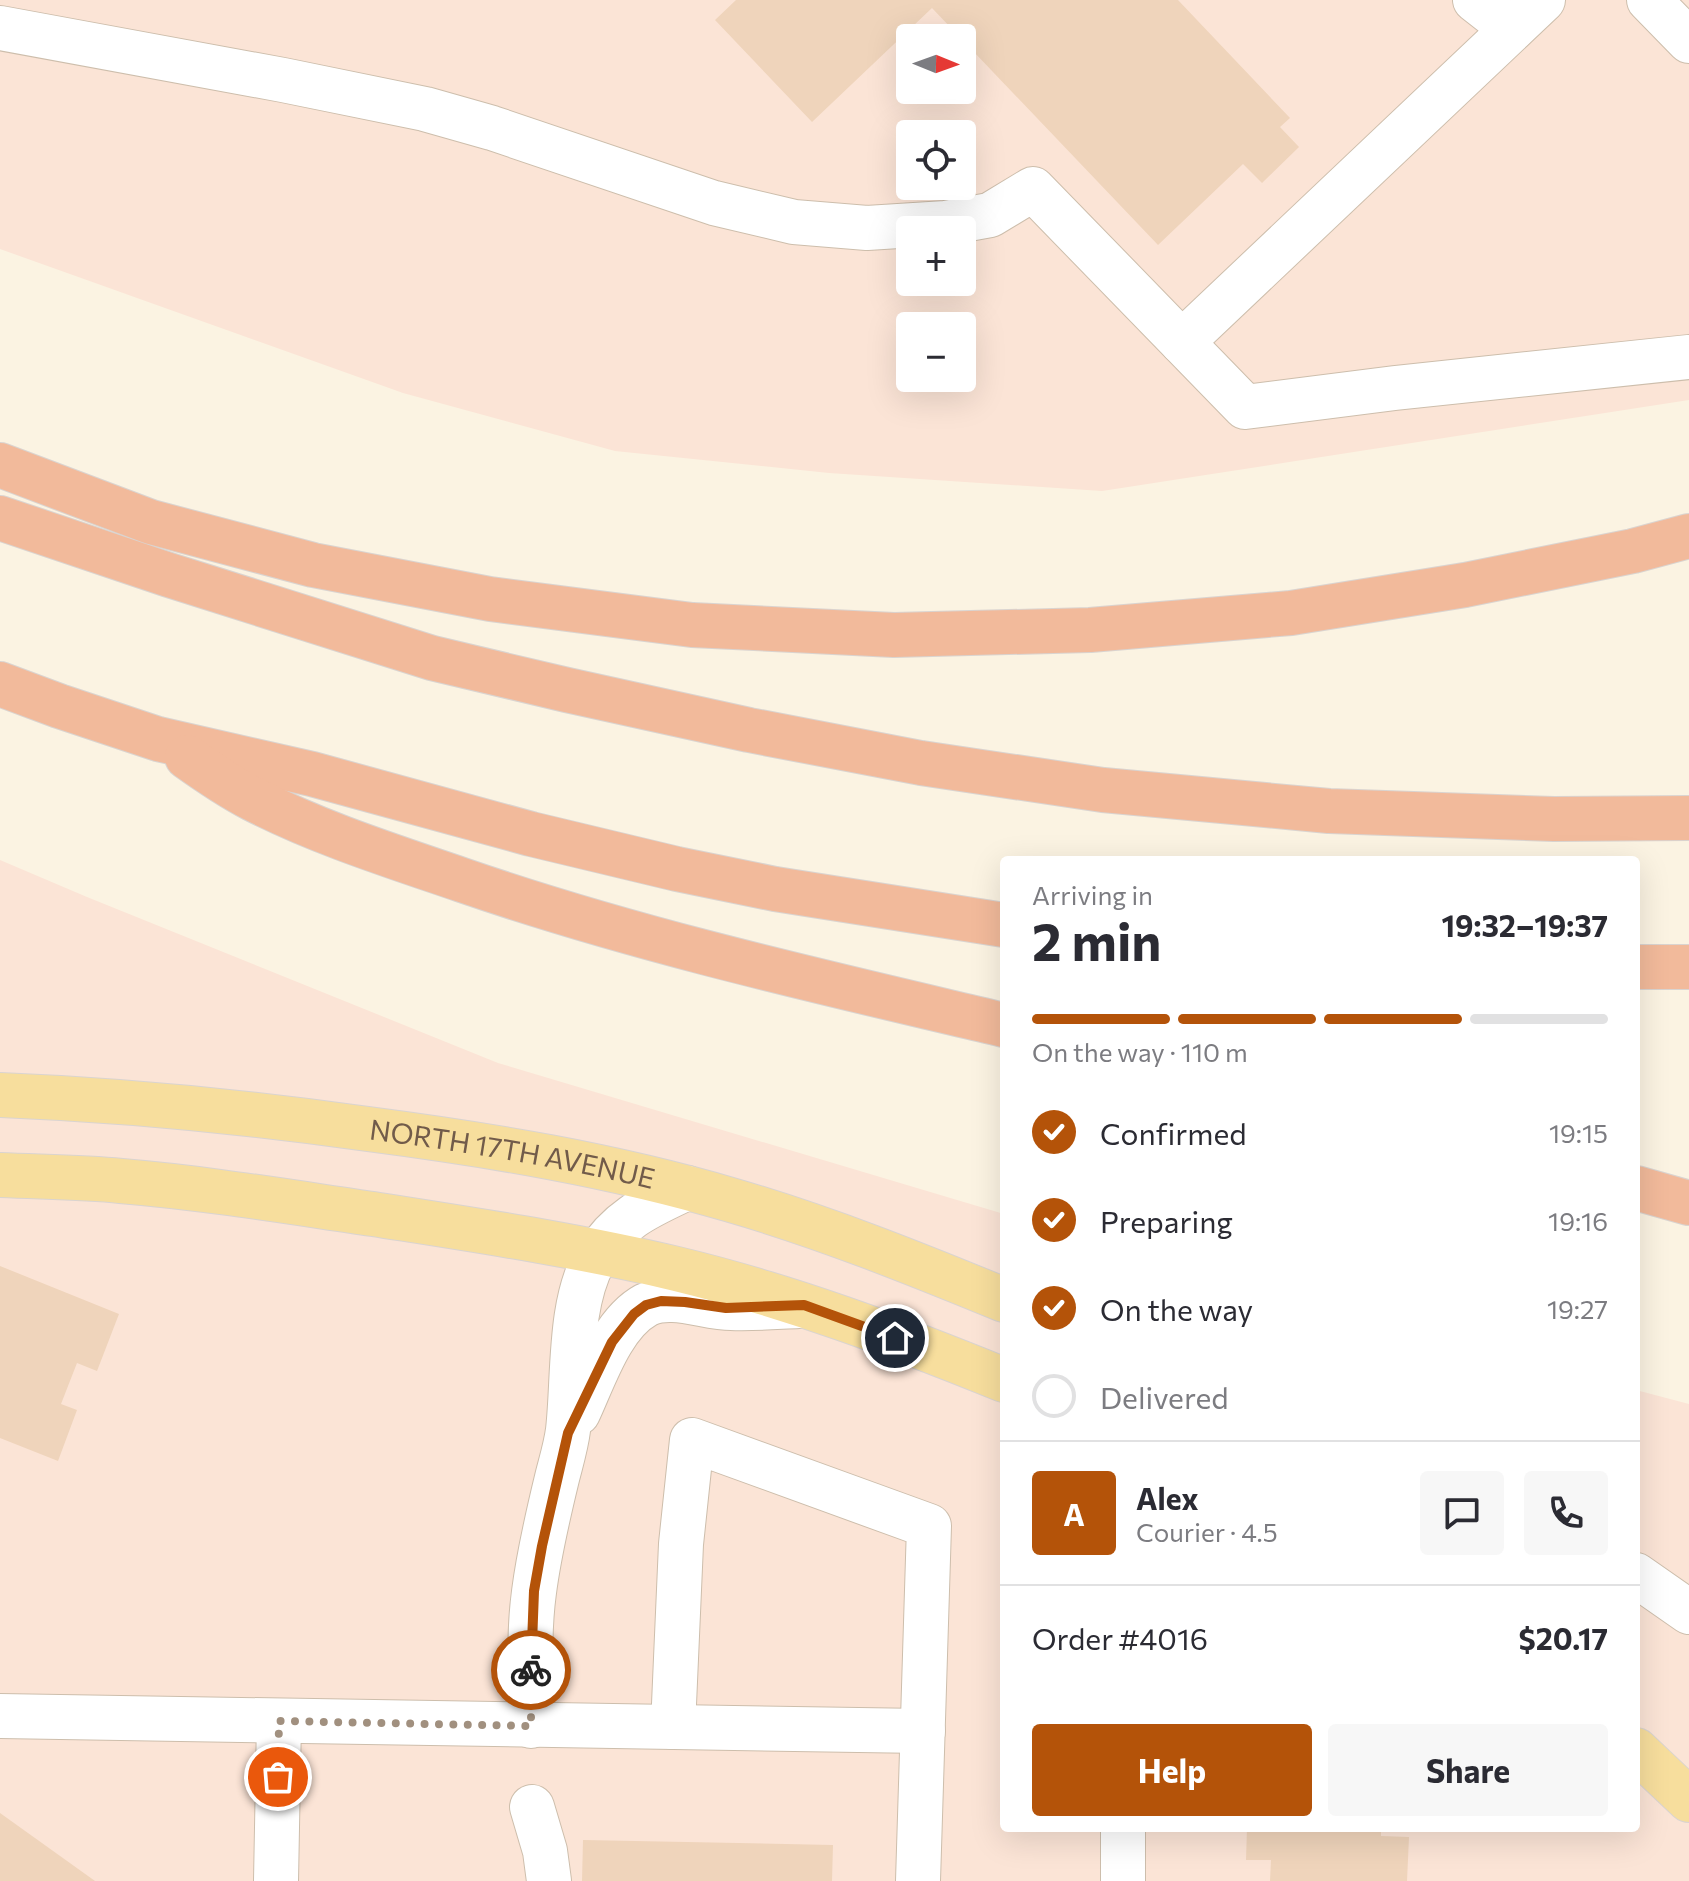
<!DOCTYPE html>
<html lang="en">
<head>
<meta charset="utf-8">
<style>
  :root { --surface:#fff; --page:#f7f7f7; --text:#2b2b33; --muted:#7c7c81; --line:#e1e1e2; --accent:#b45309 }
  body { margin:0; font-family:Commissioner,sans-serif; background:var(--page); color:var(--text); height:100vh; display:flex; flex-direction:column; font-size:30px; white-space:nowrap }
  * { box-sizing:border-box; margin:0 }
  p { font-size:26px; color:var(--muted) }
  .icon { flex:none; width:44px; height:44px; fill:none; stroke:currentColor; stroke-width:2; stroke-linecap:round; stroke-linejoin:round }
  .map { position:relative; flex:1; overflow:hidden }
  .side { position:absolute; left:1000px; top:856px; width:640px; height:976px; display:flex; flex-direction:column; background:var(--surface); border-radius:8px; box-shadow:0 8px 32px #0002 }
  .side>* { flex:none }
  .needle { width:52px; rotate:91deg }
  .fabs { position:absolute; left:896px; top:24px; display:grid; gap:16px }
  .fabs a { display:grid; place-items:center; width:80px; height:80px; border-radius:8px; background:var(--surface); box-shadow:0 8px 32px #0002; font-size:40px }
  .pin { position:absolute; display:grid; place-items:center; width:68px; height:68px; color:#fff; margin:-34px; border:4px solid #fff; border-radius:50%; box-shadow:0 2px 8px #0007 }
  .courier { position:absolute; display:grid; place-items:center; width:80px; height:80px; margin:-40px; border:6px solid #b45309; border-radius:50%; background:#fff; color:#222; box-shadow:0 2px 10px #0007 }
  .headline em { font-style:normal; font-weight:700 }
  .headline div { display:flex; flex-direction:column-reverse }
  .headline { display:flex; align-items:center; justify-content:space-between; height:136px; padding:0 32px }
  h1 { font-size:52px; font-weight:700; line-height:60px }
  .bar { display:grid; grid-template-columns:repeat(4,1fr); gap:12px 8px; align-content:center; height:96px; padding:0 32px }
  .bar i { height:10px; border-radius:6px; background:var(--line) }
  .bar .active { background:var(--accent) }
  .bar p { grid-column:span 4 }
  .line { display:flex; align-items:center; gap:20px; padding:0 32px; border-top:2px solid var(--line) }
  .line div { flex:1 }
  .round { display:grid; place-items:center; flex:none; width:84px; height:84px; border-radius:8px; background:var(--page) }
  ol { padding:0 32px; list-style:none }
  li { display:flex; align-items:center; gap:24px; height:88px }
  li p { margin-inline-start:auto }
  li .icon { padding:8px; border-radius:50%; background:var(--accent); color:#fff; stroke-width:4 }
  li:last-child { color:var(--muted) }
  li i { width:44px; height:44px; border:4px solid var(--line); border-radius:50% }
  .action { display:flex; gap:16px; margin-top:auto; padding:16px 32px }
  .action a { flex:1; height:92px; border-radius:8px; background:var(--accent); color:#fff; font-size:32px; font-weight:700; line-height:92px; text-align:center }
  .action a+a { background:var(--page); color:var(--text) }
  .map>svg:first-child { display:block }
  .commercial { fill:#fbe4d6; fill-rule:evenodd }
  .building { fill:#efd4bb }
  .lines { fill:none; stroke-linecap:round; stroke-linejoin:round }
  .minor-casing { stroke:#cdbeac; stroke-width:46 }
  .major-casing { stroke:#dad4d0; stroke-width:46 }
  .highway-casing { stroke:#dad4d0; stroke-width:46 }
  .minor { stroke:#fff; stroke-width:44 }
  .major { stroke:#f7de9d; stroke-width:44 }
  .highway { stroke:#f2ba9b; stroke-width:44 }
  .done { stroke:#a1907f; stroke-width:8; stroke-dasharray:0 14.4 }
  .route { stroke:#b45309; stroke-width:10 }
  .labels { text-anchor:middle; stroke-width:8; stroke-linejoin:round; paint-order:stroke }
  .street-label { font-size:28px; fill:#715b4a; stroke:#fef7e7 }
</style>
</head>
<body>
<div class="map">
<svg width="1689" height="1881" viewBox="0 0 1689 1881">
  <rect width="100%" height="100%" fill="#fbf3e2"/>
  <!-- commercial -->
  <g class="commercial">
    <path d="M0 0H1689V400L1102 491 829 473 615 451 403 393 0 249ZM910 38H962V90H910ZM910 134H962V186H910ZM910 230H962V282H910ZM910 326H962V378H910Z"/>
    <path d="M0 860 87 897 498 1063 1004 1214V1828H1636V1390L1689 1404V1881H0Z"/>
  </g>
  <!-- building -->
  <g class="building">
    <path d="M736 0H1178L1290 118 1280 127 1299 147 1262 183 1243 164 1158 245 932 8 812 122 715 20Z"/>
    <path d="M0 1266 119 1314 97 1371 77 1363 61 1404 77 1410 58 1461 0 1438Z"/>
    <path d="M0 1813 95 1881H0Z"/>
    <path d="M1247 1828H1381V1836L1409 1837 1407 1881H1270L1271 1860H1246Z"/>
    <path d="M583 1840 833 1845 832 1881H582Z"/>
  </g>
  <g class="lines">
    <defs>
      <g id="minor">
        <path d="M1475 0 1512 29"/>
        <path d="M1649 0 1689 41"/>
        <path d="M0 28 283 80 425 109 492 128 714 203 794 222 867 228 946 223 990 215 1033 189 1245 407 1395 388 1689 357"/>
        <path d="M1182 342 1543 0"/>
        <path d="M578 1413C594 1379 611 1324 646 1305 671 1292 705 1308 731 1308 753 1309 776 1307 799 1306"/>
        <path d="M1636 1575 1689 1612"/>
        <path d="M0 1716 923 1731"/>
        <path d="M531 1726C531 1682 528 1636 534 1592 539 1553 548 1515 557 1478 561 1462 566 1446 568 1430 574 1377 568 1303 596 1256 619 1218 649 1206 687 1188"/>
        <path d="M673 1727 681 1544 692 1440 929 1526 918 1881"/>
        <path d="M532 1807 545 1851 549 1881"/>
        <path d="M276 1881 279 1721"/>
        <path d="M1123 1881V1828"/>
      </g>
      <g id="major">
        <path id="s1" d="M0 1095C124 1100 246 1112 368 1129 491 1145 612 1165 731 1200 824 1227 914 1263 1004 1300"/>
        <path d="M0 1175C40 1177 81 1177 121 1181 205 1188 290 1202 373 1214 475 1230 577 1245 677 1269 789 1296 898 1337 1004 1380"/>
        <path d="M1636 1750 1689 1800"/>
      </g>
      <g id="highway">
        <path d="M0 465 151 522 313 565 490 599 692 625 894 635 1090 630 1291 613 1465 585 1633 551 1689 536"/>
        <path d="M0 518 169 575 432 658 567 690 749 730 921 763 1103 790 1329 811 1554 819 1689 818"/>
        <path d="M0 684 59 706 158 739 312 774 531 834 677 869 775 889 1004 925"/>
        <path d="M187 757C208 772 230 787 253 799 319 833 392 856 462 880 639 941 822 982 1004 1025"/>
        <path d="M1636 967H1689"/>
        <path d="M1636 1188 1689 1203"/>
      </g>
    </defs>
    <!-- minor casing -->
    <use href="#minor" class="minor-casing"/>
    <!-- major casing -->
    <use href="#major" class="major-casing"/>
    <!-- highway casing -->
    <use href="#highway" class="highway-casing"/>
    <!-- minor -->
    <use href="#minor" class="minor"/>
    <!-- major -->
    <use href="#major" class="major"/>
    <!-- highway -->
    <use href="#highway" class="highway"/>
  </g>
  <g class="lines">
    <!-- done -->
    <path class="done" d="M278 1777 279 1721 531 1726V1670"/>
    <!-- route -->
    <path class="route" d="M531 1670 534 1591 542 1546 568 1433 612 1342 634 1314 646 1305 661 1301 685 1302 726 1308 804 1305 895 1338"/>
  </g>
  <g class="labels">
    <!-- street labels -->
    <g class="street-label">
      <text dy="10" stroke="none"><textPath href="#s1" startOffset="516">NORTH 17TH AVENUE</textPath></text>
    </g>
  </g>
</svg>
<div class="fabs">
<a><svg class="needle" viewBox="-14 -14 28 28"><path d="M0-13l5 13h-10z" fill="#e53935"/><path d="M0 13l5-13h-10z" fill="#7c7c81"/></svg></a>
<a><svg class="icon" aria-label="locate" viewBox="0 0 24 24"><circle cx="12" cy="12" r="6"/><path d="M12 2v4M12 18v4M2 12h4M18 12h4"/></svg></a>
<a>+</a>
<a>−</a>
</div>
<div class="pin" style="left:278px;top:1777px;background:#ea580c"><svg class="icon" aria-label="bag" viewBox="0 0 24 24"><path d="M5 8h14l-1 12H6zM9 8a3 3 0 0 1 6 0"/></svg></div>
<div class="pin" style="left:895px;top:1338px;background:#1f2937"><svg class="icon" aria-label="home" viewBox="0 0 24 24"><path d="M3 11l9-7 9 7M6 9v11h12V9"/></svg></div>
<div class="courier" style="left:531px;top:1670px"><svg class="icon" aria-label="bike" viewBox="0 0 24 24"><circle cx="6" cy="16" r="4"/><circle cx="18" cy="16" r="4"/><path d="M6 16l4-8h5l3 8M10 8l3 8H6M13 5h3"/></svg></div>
<section class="side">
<div class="headline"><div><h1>2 min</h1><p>Arriving in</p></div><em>19:32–19:37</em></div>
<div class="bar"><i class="active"></i><i class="active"></i><i class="active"></i><i></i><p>On the way · 110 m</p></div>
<ol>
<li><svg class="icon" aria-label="check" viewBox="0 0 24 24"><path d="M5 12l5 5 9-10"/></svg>Confirmed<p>19:15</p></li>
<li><svg class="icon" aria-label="check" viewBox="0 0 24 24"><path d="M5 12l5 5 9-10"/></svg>Preparing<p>19:16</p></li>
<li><svg class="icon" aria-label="check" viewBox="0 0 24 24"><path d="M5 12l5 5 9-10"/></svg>On the way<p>19:27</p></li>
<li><i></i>Delivered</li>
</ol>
<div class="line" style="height:144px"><b class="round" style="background:var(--accent);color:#fff">A</b><div><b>Alex</b><p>Courier · 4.5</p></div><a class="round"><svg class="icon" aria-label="chat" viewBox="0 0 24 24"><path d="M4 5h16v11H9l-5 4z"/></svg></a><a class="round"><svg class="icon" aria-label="phone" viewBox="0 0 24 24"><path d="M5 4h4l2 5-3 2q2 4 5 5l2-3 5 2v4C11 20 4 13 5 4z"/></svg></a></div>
<div class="line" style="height:104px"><div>Order #4016</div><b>$20.17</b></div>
<div class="action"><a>Help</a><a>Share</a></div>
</section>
</div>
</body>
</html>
